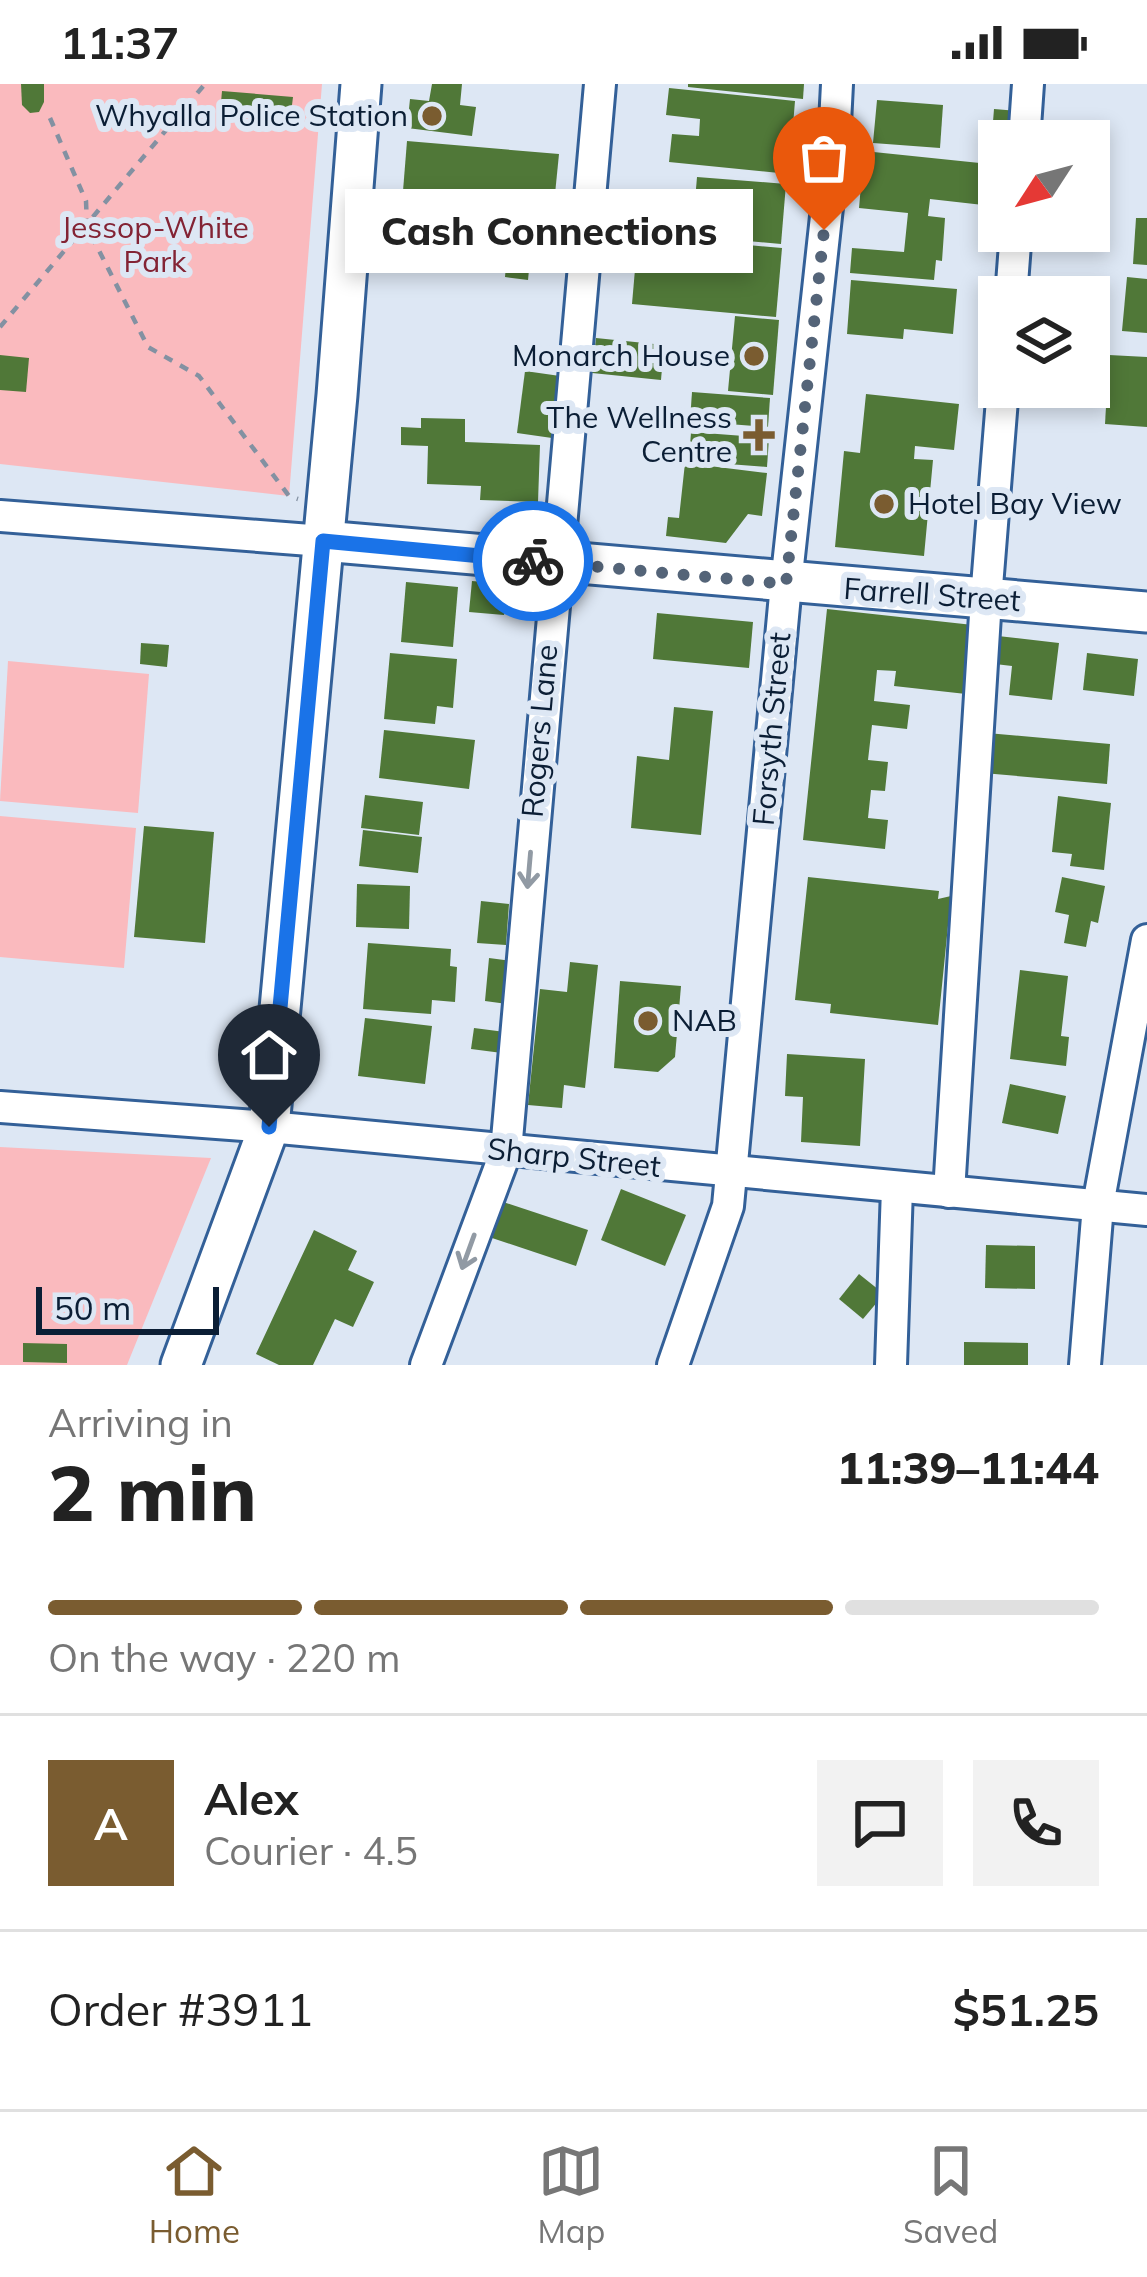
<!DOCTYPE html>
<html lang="en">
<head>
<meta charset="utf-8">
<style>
  :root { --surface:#fff; --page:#f2f2f2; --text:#222; --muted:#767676; --line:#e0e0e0; --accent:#7a5c30 }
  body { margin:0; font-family:Mulish,sans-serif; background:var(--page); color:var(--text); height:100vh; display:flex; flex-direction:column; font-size:45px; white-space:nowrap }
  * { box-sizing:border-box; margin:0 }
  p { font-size:39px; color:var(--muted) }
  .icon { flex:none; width:66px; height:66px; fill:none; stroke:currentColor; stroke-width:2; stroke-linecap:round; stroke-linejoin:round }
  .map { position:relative; height:1281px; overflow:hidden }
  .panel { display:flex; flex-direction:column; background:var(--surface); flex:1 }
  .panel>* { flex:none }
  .needle { width:78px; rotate:234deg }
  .controls { position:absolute; left:978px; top:36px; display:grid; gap:24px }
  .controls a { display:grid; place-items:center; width:132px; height:132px; border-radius:0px; background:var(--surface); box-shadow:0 6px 18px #0003; font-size:60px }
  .scale { position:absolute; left:36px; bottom:30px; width:183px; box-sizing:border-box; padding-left:12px; border:6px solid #0b1e35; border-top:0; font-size:33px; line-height:42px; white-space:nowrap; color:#0b1e35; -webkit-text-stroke:9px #dde7f4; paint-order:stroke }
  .pin { position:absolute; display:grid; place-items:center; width:102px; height:102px; color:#fff; margin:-123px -51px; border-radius:50% 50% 50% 0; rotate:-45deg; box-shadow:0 0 12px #0007 }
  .pin .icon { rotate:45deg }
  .courier { position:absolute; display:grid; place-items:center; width:120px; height:120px; margin:-60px; border:9px solid #1a73e8; border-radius:50%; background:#fff; color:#222; box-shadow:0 3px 15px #0007 }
  .bubble { position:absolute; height:84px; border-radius:0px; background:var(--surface); box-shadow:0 6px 18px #0003; font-size:39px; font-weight:800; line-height:84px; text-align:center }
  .head em { font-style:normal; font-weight:800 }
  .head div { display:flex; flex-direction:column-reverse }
  .head { display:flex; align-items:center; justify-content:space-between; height:204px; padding:0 48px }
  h1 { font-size:78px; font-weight:800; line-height:90px }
  .bar { display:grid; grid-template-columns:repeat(4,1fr); gap:18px 12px; align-content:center; height:144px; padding:0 48px }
  .bar i { height:15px; border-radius:9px; background:var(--line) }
  .bar .on { background:var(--accent) }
  .bar p { grid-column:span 4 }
  .line { display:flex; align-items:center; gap:30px; padding:0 48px; border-top:3px solid var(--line) }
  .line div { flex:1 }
  .round { display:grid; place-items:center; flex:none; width:126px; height:126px; border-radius:0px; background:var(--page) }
  .status { display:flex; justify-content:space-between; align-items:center; height:84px; padding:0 60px; background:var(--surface); direction:ltr }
  .status svg { height:33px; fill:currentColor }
  .menu { display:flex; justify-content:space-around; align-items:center; height:168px; border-top:3px solid var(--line); background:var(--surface); font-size:33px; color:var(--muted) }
  .menu a { display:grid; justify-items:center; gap:6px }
  .menu .on { color:var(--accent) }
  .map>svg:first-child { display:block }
  .green { fill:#fababe }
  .building { fill:#507838 }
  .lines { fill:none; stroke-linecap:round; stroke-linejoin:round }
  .minor-casing { stroke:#336098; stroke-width:36 }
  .major-casing { stroke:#336098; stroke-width:45 }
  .path { stroke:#8391a2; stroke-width:4.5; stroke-dasharray:9 9; stroke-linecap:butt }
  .minor { stroke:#fff; stroke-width:30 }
  .major { stroke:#fff; stroke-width:39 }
  .oneway { stroke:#919aa4 }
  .done { stroke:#546478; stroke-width:12; stroke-dasharray:0 21.6 }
  .route { stroke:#1a73e8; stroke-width:15 }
  .poi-dot { fill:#7a5c30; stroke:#dde7f4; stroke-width:4.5 }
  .labels { text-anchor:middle; stroke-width:12; stroke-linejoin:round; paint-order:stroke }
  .poi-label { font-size:30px; fill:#0b1e35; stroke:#dde7f4; text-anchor:end }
  .park-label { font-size:30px; fill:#832334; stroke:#dde7f4 }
  .street-label { font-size:30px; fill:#0b1e35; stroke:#dde7f4 }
</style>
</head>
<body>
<div class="status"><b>11:37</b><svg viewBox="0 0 49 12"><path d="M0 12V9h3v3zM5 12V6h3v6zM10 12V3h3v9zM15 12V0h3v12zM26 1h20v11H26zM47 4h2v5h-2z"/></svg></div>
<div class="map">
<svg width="1147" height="1281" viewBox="0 0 1147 1281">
  <rect width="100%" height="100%" fill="#dde7f4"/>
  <!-- green -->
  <g class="green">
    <path d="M0 0H322L289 412 0 380Z"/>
    <path d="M8 577 149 590 138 729 0 717Z"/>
    <path d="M0 732 136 744 124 884 0 873Z"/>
    <path d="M0 1063 211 1074 127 1281H0Z"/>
  </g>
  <!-- building -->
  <g class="building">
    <path d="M21 0H44V18L39 28 30 29 22 21Z"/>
    <path d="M432 0H462L460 21 476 23 472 52 407 44 410 15 429 17Z"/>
    <path d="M688 0H804L803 15 688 3Z"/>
    <path d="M669 4 795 17 789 90 669 78 672 50 699 52 700 35 666 31Z"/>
    <path d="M222 7 293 13 290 37 220 30Z"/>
    <path d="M877 16 943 21 940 64 873 59Z"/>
    <path d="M994 25 1018 27 1015 57H999V64L991 63Z"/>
    <path d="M407 57 559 70 554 120 403 107Z"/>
    <path d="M864 67 999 81 992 122 930 115 928 132 945 134 942 177 936 176 934 196 850 189 852 164 904 168 908 129 859 124Z"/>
    <path d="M697 93 786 100 781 160 692 152Z"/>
    <path d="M412 132 490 142 487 167 456 164 455 176 407 170Z"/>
    <path d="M1136 134H1147V181L1133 180Z"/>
    <path d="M638 151 782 164 776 233 632 220Z"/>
    <path d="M508 162 531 165 528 196 505 193Z"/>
    <path d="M1127 193 1147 195V249L1122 247Z"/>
    <path d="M851 196 957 205 953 250 904 245 903 255 847 250Z"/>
    <path d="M735 232 779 236 773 311 728 307Z"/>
    <path d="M596 254 664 261 661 296 592 289Z"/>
    <path d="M0 271 29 274 26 308 0 306Z"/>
    <path d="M1109 271 1147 273V343L1105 340Z"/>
    <path d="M525 287 560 292 552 354 517 349Z"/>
    <path d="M692 308 770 314 768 343 690 337Z"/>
    <path d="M866 310 959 320 954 366 915 362 914 375 933 376 924 472 835 463 844 367 860 369Z"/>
    <path d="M421 334 465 335V358L540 361 538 418 480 416 481 402 427 400 428 362 401 361V343L421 344Z"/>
    <path d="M691 348 769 354 767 383 689 377Z"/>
    <path d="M685 379 767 389 762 432 748 430 726 459 666 452 668 433 679 434Z"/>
    <path d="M472 497 507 500 504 531 469 528Z"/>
    <path d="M406 498 458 503 453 563 401 558Z"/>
    <path d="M827 525 973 541 966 610 894 602 896 587 877 586 874 617 910 621 907 645 872 641 868 676 888 678 885 707 871 706 868 734 888 736 885 765 803 756Z"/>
    <path d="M657 529 753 538 749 584 653 575Z"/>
    <path d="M998 552 1059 559 1052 616 1009 611 1012 582 995 580Z"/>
    <path d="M141 559 169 561 167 583 140 580Z"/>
    <path d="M390 569 457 575 453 624 437 622 435 640 384 635Z"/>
    <path d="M1087 569 1138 575 1134 612 1083 606Z"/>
    <path d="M674 623 713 627 701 751 631 744 637 672 669 676Z"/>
    <path d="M384 646 475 656 469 705 379 694Z"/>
    <path d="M987 649 1110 660 1107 700 983 689Z"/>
    <path d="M365 711 423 718 419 751 361 744Z"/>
    <path d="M1058 712 1111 719 1104 786 1070 782 1072 770 1052 768Z"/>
    <path d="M144 742 214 748 205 859 134 853Z"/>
    <path d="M363 746 422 753 418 789 359 782Z"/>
    <path d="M808 793 939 807 938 815 951 812 938 941 830 929 831 920 795 916Z"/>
    <path d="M1062 793 1105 802 1098 839 1091 837 1086 863 1064 859 1069 831 1055 828Z"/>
    <path d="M357 800 410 802 409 845 356 843Z"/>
    <path d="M481 817 509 820 506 861 477 859Z"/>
    <path d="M368 859 451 865 450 882 457 883 455 918 432 916 431 930 363 925Z"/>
    <path d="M489 874 512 877 507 920 485 917Z"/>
    <path d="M570 878 598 881 585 1004 564 1001 562 1024 528 1021 540 905 567 908Z"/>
    <path d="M1020 886 1068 892 1061 952 1069 953 1066 982 1010 975Z"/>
    <path d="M620 897 681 902 675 973 658 988 614 984Z"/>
    <path d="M365 934 432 942 425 1000 358 992Z"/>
    <path d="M474 944 505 948 502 969 471 965Z"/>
    <path d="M787 970 865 975 860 1062 801 1058 803 1013 785 1012Z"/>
    <path d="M1010 1000 1066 1012 1058 1050 1002 1039Z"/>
    <path d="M621 1105 686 1131 665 1182 601 1156Z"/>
    <path d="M494 1115 588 1146 576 1182 483 1151Z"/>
    <path d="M314 1146 357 1167 348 1186 374 1198 353 1243 335 1235 313 1281H279L256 1270Z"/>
    <path d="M986 1161 1035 1162V1205L985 1204Z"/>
    <path d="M859 1190 884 1210 863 1235 839 1215Z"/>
    <path d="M964 1258 1028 1259V1281H964Z"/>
    <path d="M23 1259 67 1260V1279L23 1278Z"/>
  </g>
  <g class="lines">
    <defs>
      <g id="minor">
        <path d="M1024 57 1028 0"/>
        <path d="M1011 213 1016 147"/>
        <path d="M0 432 323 457"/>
        <path d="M0 1023 269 1043 1147 1126"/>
        <path d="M949 1108 986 515 1003 303"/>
        <path d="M426 1281 506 1067 600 0"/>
        <path d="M673 1281 728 1122 786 500 834 59 837 0"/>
        <path d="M891 1281 897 1104"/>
        <path d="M1085 1281 1098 1121 1147 856"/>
      </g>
      <g id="major">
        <path d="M323 457 1147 528"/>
        <path d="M181 1281 269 1043 337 311 361 0"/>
      </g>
    </defs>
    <!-- minor casing -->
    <use href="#minor" class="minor-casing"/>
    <!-- major casing -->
    <use href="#major" class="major-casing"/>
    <!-- path -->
    <g class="path">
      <path d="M50 34 86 117 87 143 148 263 199 292 289 412 298 415"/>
      <path d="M0 243 205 0"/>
    </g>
    <!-- minor -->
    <use href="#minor" class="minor"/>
    <!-- major -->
    <use href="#major" class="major"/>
  </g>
  <!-- one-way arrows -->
  <defs><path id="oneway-shaft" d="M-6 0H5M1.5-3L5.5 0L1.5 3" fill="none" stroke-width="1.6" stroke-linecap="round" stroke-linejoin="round" transform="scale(3)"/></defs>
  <g class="oneway">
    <use href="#oneway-shaft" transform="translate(529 786) rotate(95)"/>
    <use href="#oneway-shaft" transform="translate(468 1168) rotate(110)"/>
  </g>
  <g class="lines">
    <!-- done -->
    <path class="done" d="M533 477 786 500 824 146"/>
    <!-- route -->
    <path class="route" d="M269 1043 323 457 533 477"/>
  </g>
  <!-- markers -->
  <g class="poi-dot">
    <circle cx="432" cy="32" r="12"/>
    <circle cx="754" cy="272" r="12"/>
    <path d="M753 333h12v12h12v12h-12v12h-12v-12h-12v-12h12z"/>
    <circle cx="884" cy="420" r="12"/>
    <circle cx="648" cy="937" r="12"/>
  </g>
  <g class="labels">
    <!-- poi labels -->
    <g class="poi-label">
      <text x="408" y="42">Whyalla Police Station</text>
      <text x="730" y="282">Monarch House</text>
      <text x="732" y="344">The Wellness<tspan x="732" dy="34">Centre</tspan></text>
      <text x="908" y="430" text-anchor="start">Hotel Bay View</text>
      <text x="672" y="947" text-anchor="start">NAB</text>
    </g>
    <!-- park labels -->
    <g class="park-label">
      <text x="155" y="154">Jessop-White<tspan x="155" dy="34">Park</tspan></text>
    </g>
    <!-- street labels -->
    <g class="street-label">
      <text transform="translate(932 511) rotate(4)" y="10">Farrell Street</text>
      <text transform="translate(772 645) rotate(-85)" y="10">Forsyth Street</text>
      <text transform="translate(540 647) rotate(-85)" y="10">Rogers Lane</text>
      <text transform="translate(574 1074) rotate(6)" y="10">Sharp Street</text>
    </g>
  </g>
</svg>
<div class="controls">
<a><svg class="needle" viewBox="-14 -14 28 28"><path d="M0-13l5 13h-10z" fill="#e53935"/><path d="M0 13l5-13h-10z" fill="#767676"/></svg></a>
<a><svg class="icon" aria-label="layers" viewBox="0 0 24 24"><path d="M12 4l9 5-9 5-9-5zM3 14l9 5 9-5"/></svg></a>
</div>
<div class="scale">50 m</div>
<div class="pin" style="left:824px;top:146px;background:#ea580c"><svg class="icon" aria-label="bag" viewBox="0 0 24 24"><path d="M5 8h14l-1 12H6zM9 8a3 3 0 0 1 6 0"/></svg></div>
<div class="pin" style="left:269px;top:1043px;background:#1f2937"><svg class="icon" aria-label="home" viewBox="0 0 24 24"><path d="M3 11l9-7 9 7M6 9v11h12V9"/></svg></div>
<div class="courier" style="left:533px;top:477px"><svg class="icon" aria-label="bike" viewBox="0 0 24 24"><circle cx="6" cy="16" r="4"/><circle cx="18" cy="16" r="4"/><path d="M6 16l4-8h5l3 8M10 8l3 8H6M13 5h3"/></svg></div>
<div class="bubble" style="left:345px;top:105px;width:408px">Cash Connections</div>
</div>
<section class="panel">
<div class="head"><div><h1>2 min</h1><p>Arriving in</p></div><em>11:39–11:44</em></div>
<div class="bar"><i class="on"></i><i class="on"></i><i class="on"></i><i></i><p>On the way · 220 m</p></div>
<div class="line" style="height:216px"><b class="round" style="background:var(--accent);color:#fff">A</b><div><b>Alex</b><p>Courier · 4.5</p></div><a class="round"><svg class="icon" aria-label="chat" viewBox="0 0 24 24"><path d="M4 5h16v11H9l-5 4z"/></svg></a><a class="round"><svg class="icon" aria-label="phone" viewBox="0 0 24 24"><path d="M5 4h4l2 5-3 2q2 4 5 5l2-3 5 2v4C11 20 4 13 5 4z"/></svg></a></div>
<div class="line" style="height:156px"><div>Order #3911</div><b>$51.25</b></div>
</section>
<nav class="menu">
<a class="on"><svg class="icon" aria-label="home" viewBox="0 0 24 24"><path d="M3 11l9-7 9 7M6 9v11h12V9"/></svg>Home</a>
<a><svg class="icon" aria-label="map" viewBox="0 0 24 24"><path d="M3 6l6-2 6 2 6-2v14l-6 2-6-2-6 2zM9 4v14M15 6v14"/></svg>Map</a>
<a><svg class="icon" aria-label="saved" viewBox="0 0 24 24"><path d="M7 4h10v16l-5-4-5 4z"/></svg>Saved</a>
</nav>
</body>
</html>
